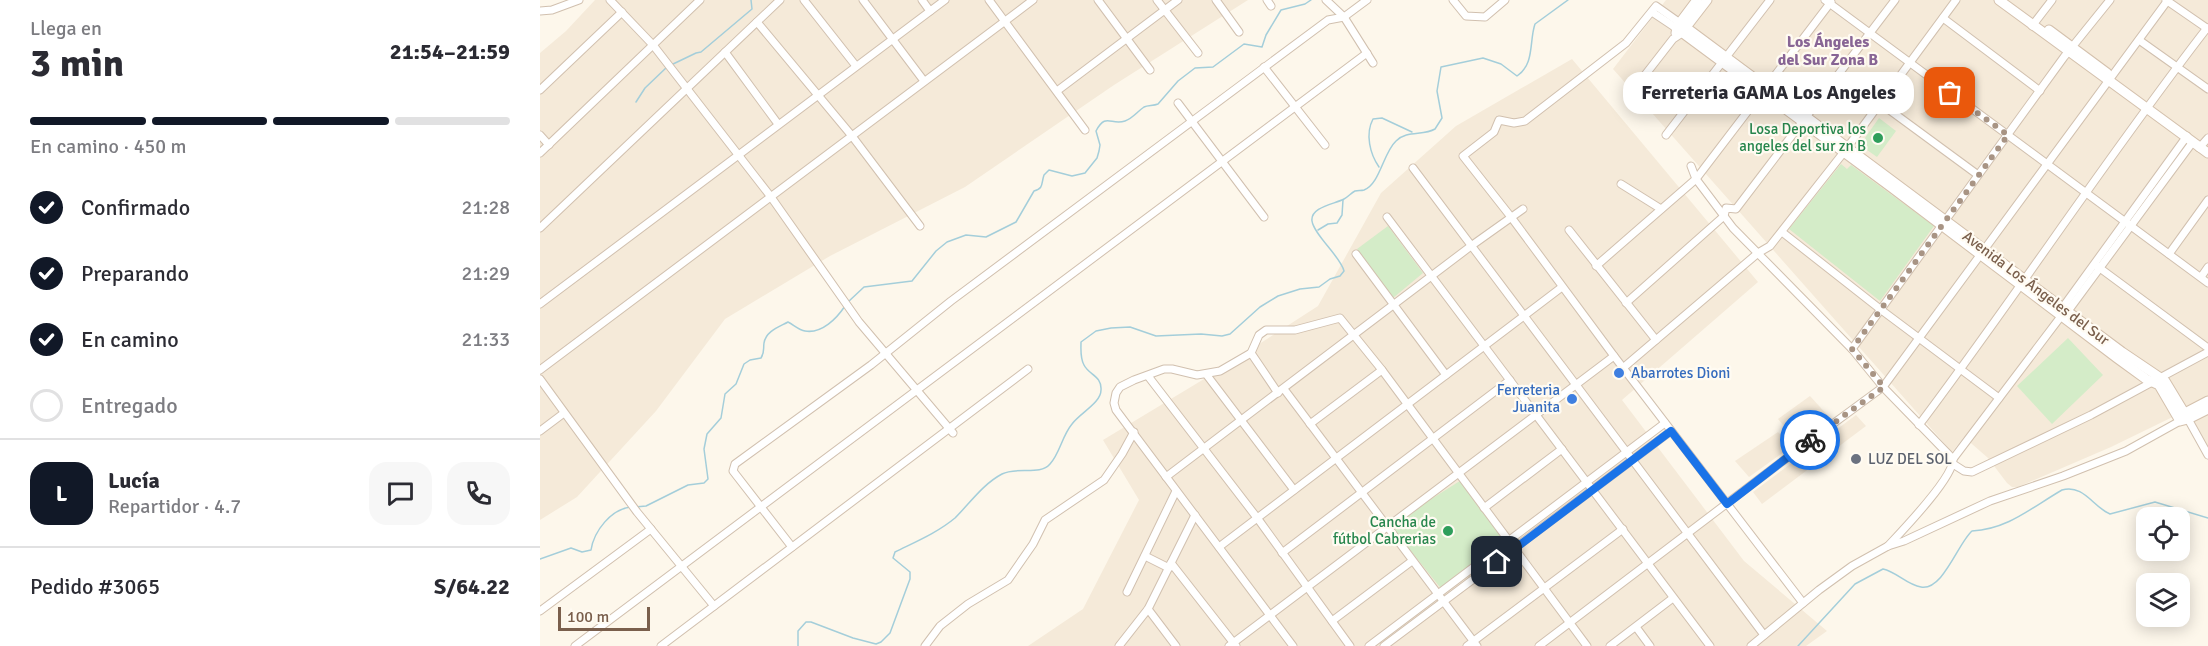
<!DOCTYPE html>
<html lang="es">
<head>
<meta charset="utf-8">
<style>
  :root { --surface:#fff; --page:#f7f7f7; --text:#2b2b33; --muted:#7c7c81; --line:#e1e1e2; --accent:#111827 }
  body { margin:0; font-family:Signika,sans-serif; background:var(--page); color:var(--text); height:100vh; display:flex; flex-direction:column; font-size:22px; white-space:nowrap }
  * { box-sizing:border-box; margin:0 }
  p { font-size:20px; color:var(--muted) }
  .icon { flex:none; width:33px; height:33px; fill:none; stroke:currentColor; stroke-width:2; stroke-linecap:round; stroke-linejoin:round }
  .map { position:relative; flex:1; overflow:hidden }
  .details { display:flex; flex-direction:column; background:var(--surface); width:540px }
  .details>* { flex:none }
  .buttons { position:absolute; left:1596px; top:507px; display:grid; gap:12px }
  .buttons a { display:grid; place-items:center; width:54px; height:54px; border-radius:12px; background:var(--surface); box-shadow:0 3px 15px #0003; font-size:30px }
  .scale { position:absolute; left:18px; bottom:15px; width:92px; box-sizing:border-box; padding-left:6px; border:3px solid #7a5f4c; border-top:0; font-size:16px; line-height:21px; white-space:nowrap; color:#7a5f4c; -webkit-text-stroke:4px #fffbf2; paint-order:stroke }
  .pin { position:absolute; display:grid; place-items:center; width:51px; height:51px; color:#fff; margin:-26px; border-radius:12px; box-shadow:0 3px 9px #0006 }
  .courier { position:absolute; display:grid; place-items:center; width:60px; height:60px; margin:-30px; border:4px solid #1a73e8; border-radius:50%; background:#fff; color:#222; box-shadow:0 2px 8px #0007 }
  .bubble { position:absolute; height:42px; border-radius:18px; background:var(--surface); box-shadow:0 3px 15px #0003; font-size:20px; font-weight:700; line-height:42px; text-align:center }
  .summary em { font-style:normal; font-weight:700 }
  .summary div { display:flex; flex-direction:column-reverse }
  .summary { display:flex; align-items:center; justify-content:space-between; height:102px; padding:0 30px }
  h1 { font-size:39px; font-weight:700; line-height:45px }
  .bar { display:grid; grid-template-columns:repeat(4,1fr); gap:9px 6px; align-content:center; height:72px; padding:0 30px }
  .bar i { height:8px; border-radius:4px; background:var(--line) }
  .bar .on { background:var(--accent) }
  .bar p { grid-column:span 4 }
  .line { display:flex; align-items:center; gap:15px; padding:0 30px; border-top:2px solid var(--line) }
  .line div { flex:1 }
  .round { display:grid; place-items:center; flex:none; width:63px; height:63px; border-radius:18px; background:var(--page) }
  ol { padding:0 30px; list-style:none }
  li { display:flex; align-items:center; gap:18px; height:66px }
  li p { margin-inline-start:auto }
  li .icon { padding:6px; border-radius:50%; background:var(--accent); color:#fff; stroke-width:4 }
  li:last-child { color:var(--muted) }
  li i { width:33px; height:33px; border:3px solid var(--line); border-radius:50% }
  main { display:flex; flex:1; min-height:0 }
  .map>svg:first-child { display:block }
  .residential { fill:#f5ead9 }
  .green { fill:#d4ecc8 }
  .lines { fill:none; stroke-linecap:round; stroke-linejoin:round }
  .stream { stroke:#a4ceda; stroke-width:1.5 }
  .street-casing { stroke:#d1c0af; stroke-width:9 }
  .secondary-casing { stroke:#d4c1ad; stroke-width:11 }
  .street { stroke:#fff; stroke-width:7 }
  .secondary { stroke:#fff; stroke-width:9 }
  .done { stroke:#a89484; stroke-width:6; stroke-dasharray:0 10.8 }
  .route { stroke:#1a73e8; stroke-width:8 }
  .leisure-dot { fill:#2e9e5b; stroke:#fffbf2; stroke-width:2 }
  .shop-dot { fill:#3f7fe0; stroke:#fffbf2; stroke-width:2 }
  .worship-dot { fill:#6b7280; stroke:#fffbf2; stroke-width:2 }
  .labels { text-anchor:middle; stroke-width:4.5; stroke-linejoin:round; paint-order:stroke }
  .leisure-label { font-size:15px; fill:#27864d; stroke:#fffbf2; text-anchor:end }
  .street-label { font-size:15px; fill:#7a5f4c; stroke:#fffbf2 }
  .shop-label { font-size:15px; fill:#366cbe; stroke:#fffbf2; text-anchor:start }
  .worship-label { font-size:15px; fill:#5b616d; stroke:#fffbf2; text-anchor:start }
  .neighbourhood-label { font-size:16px; font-weight:bold; fill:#886595; stroke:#fffbf2 }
</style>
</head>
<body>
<main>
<section class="details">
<div class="summary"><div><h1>3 min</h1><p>Llega en</p></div><em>21:54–21:59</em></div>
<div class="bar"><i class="on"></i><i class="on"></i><i class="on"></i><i></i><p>En camino · 450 m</p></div>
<ol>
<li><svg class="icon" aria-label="check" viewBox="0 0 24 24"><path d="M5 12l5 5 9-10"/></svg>Confirmado<p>21:28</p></li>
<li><svg class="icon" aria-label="check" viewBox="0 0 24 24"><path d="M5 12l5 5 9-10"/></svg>Preparando<p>21:29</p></li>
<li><svg class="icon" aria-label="check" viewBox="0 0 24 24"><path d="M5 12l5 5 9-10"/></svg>En camino<p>21:33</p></li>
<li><i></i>Entregado</li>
</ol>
<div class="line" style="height:108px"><b class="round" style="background:var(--accent);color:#fff">L</b><div><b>Lucía</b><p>Repartidor · 4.7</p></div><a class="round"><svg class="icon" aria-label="chat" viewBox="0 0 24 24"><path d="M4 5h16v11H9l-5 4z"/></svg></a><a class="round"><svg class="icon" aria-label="phone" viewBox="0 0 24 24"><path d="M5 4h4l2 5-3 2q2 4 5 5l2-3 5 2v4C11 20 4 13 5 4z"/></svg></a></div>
<div class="line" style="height:78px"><div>Pedido #3065</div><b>S/64.22</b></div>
</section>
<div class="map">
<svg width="1668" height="646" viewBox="0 0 1668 646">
  <rect width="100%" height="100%" fill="#fdf7eb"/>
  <!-- residential -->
  <g class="residential">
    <path d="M55 0H708L574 85 425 187 290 256 185 319 116 411 37 497 0 520V53L26 31Z"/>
    <path d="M1126 0H1668V447L1647 410 1571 447 1478 487H1472L1467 483 1448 458 1424 437 1412 452 1073 69Z"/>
    <path d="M1032 59 1218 282 1082 400 1204 561 1287 631 1266 646H488L543 609 599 500 563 440 674 373 778 306 841 193 916 126Z"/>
    <path d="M1270 396 1289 417 1256 440 1238 419Z"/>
    <path d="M1316 415 1326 426 1222 504 1213 492Z"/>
    <path d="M1238 432 1251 447 1209 477 1195 461Z"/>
  </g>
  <!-- green -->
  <g class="green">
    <path d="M1339 118 1356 131 1337 157 1320 145Z"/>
    <path d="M1301 164 1307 169 1311 165 1394 226 1340 301 1249 229Z"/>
    <path d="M848 226 883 273 853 298 817 249Z"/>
    <path d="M1528 338 1563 375 1512 424 1477 386Z"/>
    <path d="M923 479 966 538 903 591 850 525Z"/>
  </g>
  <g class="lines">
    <!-- stream -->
    <g class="stream">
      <path d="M131 65 156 53 161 52 212 9 211 0"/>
      <path d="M96 102 105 88 127 67"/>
      <path d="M839 167C830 154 825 134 833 119L842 118 872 132"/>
      <path d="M778 230 788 224 797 223 802 215 803 200"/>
      <path d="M308 302 324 287 372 281 396 251 407 242 426 235 446 237 476 222 494 191C504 188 501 184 504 175L509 170 532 176 545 173 557 158 559 151 560 145 556 131C566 112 571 126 585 121 592 119 598 111 604 107 608 105 613 106 618 104L638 81 655 68 673 67 704 44 722 47 726 35 741 10 765 4 771 0"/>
      <path d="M95 507 106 506 148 485 164 483 168 479 164 449 167 434 181 418 185 394 196 384 204 364 210 360 221 358C225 352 223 349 224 343 226 331 239 327 248 322 254 325 259 330 265 331 282 334 297 318 305 306"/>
      <path d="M0 559 31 548 42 552 51 550C54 531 71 509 91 507"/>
      <path d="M258 646V631L266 622H271L313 638 336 644 341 642 350 633 370 579V572L353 558 355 552C375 542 397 533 415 518 430 503 443 484 462 474 477 466 500 476 510 464 520 453 522 436 532 424 540 413 561 403 561 390 562 376 549 375 544 365 540 358 541 350 541 342L556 331 571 328 590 327 616 336 661 334 682 336 690 334 720 307 738 296 760 289 779 287 790 279 800 276 804 271C801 257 774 235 772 221 770 207 795 204 804 199 808 197 811 193 815 191 818 190 821 191 824 190 840 184 843 153 856 141 867 130 883 136 895 129L902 118 897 91 901 67 943 58 961 64 977 76C995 64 989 41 995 24L1028 0"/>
      <path d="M1258 646 1315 584 1343 569C1357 572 1367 585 1381 587 1403 591 1418 543 1432 531 1468 529 1491 508 1522 490 1544 484 1553 507 1570 514L1615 502 1668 518"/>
    </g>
    <defs>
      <g id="street">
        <path d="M70 0 113 45 231 197 319 322 413 433"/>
        <path d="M264 0 316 66"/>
        <path d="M323 0 384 81"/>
        <path d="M382 0 390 11"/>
        <path d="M449 0 545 130"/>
        <path d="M558 0 610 70"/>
        <path d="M617 0 658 53"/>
        <path d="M676 0 699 32"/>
        <path d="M727 0 731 6"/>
        <path d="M786 0 804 17 833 63"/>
        <path d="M913 0 926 16 945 17 965 0"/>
        <path d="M1285 0 1668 283"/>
        <path d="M1626 0 1668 29"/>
        <path d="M0 11 12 10 39 0"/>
        <path d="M1112 12 1136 28 1135 33"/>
        <path d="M1403 18 1500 91"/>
        <path d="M217 22 312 136 380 226"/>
        <path d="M1140 23 1116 6 1086 43 985 121 974 123 959 120 954 132 923 156 971 217 1074 356 1263 603"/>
        <path d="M1492 26 1512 0"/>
        <path d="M1599 40 1668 89"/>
        <path d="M185 52 238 124"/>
        <path d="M724 67 785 145"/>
        <path d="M0 90 82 12"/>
        <path d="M517 91 638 0"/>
        <path d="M1091 93 1133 39 1142 33"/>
        <path d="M638 103 724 217"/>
        <path d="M1340 103 1438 175"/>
        <path d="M0 135 9 145"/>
        <path d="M1126 135 1230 0"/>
        <path d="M1659 148 1668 138"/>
        <path d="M0 153 160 0"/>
        <path d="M1151 166 1156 179 1193 228 1312 349 1343 387 1413 459"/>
        <path d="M873 168 1224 635"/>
        <path d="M1081 184 1121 209"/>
        <path d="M847 217 1170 646"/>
        <path d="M0 228 240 0"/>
        <path d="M1029 230 1116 340"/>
        <path d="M1242 232 1340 309 1459 398"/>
        <path d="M816 254 906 375"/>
        <path d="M1629 254 1668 200"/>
        <path d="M1056 266 1156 179 1291 2"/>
        <path d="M1557 266 1668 348"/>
        <path d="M1661 277 1668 267"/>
        <path d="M1086 303 1184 216 1186 208 1196 209 1355 0"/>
        <path d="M0 304 405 0"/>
        <path d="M1522 312 1523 307 1647 136"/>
        <path d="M1312 349 1524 57 1570 0"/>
        <path d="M711 353 738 393"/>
        <path d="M1083 368 1218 253 1230 246 1304 152 1416 0"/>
        <path d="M0 370 493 0"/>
        <path d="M666 374 754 490"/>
        <path d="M608 376 718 519 810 646"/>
        <path d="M0 379 97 512 174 606"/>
        <path d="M744 389 937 646"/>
        <path d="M1648 419 1668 455"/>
        <path d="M770 424 842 370"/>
        <path d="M1379 425C1477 295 1567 157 1667 28"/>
        <path d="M0 431 24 413"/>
        <path d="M1413 464 1424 471 1432 472 1551 415 1668 352"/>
        <path d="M626 477 931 246 983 209"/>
        <path d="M944 508 1022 449"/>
        <path d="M1348 546C1362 531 1414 477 1413 459L1522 315 1528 311 1652 143"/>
        <path d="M252 547 193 471 195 464 331 365 411 301 788 20 804 17 827 0"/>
        <path d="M679 547 1022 287"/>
        <path d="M742 553 970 380"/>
        <path d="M605 556 629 568"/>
        <path d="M631 563 696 646"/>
        <path d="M587 592 636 491"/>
        <path d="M608 609 636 646"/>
        <path d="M0 611 111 529"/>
        <path d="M792 621 872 561"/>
        <path d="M1096 627 1110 646"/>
        <path d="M35 646 827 53"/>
        <path d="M121 646 488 369"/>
        <path d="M385 646 400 626 428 604 468 580 493 544 505 520 564 480 582 454 594 432"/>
        <path d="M579 646 608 609 655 515"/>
        <path d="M689 646 1074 356"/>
        <path d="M753 646 576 410 574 403 576 393 580 387 594 380 624 369H632L657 375 680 371 711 353 719 335 726 330H755L800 318 842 370 1047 646"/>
        <path d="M829 646 1125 423"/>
        <path d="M844 646 1131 431"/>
        <path d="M927 646 1083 529"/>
        <path d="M999 646 1256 451 1343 387 1628 0"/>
        <path d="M1070 646 1133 598"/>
        <path d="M1211 646 1279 590 1312 566 1348 546 1364 541 1450 501 1523 476 1586 451 1640 421"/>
      </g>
      <g id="secondary">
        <path d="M1157 0 1136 28 1351 187 1577 358 1606 379 1619 385 1640 421 1648 419 1668 409"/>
        <path d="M1459 0 1668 153"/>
        <path d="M1140 23 1582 352 1625 381 1648 419"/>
        <path d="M1509 30 1567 73 1568 77"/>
        <path d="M1143 31 1167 0"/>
        <path d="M1642 417 1645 413 1668 401"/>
      </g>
    </defs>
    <!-- street casing -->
    <use href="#street" class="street-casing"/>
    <!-- secondary casing -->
    <use href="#secondary" class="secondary-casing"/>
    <!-- street -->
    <use href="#street" class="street"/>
    <!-- secondary -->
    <use href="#secondary" class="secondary"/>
  </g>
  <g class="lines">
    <!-- done -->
    <path class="done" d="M1270 440 1344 387 1312 349 1468 135 1410 93"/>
    <!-- route -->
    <path class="route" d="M957 562 1131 431 1187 504 1270 440"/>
  </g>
  <!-- markers -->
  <g class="leisure-dot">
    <circle cx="1338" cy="138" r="6"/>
    <circle cx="908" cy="531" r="6"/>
  </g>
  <g class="shop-dot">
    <circle cx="1079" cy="373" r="6"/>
    <circle cx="1032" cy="399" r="6"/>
  </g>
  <circle class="worship-dot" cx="1316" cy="459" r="6"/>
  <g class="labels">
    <!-- leisure labels -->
    <g class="leisure-label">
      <text x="1326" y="134">Losa Deportiva los<tspan x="1326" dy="17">angeles del sur zn B</tspan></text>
      <text x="896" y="527">Cancha de<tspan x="896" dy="17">fútbol Cabrerias</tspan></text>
    </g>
    <!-- street labels -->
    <g class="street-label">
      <text transform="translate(1496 288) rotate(37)" y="5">Avenida Los Ángeles del Sur</text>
    </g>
    <!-- shop labels -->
    <g class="shop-label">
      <text x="1091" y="378">Abarrotes Dioni</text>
      <text x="1020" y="395" text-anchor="end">Ferreteria<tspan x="1020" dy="17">Juanita</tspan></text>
    </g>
    <!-- worship labels -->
    <g class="worship-label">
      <text x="1328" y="464">LUZ DEL SOL</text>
    </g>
    <!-- neighbourhood labels -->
    <g class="neighbourhood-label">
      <text x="1288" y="47">Los Ángeles<tspan x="1288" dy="18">del Sur Zona B</tspan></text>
    </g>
  </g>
</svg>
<div class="buttons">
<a><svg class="icon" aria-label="locate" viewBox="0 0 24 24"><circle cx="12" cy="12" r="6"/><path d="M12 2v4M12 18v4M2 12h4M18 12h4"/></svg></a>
<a><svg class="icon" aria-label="layers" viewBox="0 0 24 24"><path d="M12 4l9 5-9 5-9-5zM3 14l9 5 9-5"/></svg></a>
</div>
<div class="scale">100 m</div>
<div class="pin" style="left:1410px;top:93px;background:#ea580c"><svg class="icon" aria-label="bag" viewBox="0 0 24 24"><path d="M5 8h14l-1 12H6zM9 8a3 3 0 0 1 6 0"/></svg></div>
<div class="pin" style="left:957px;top:562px;background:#1f2937"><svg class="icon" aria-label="home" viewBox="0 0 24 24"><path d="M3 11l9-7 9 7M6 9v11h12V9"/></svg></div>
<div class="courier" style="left:1270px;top:440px"><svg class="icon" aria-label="bike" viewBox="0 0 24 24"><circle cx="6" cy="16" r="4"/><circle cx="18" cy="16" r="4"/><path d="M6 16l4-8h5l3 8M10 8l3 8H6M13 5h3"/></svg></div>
<div class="bubble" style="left:1083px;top:72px;width:291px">Ferreteria GAMA Los Angeles</div>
</div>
</main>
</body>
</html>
